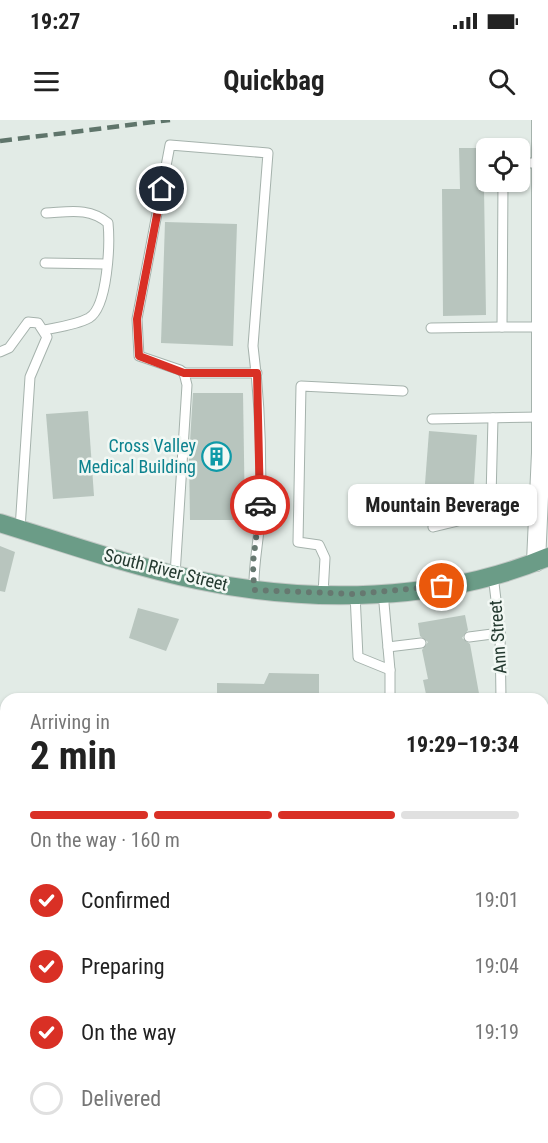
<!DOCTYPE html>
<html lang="en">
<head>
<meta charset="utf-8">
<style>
  :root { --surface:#fff; --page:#f2f2f2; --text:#222; --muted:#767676; --line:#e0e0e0; --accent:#d93025 }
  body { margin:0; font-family:"Roboto Condensed",sans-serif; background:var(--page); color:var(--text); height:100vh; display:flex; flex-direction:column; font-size:22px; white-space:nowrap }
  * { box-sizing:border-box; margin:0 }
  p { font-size:20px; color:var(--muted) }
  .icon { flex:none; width:33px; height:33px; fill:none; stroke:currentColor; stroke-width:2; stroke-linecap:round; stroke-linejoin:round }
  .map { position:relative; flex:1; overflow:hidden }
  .sheet { position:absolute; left:0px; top:573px; width:549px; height:450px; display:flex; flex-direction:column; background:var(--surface); border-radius:18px 18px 0 0; box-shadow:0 2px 4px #0004 }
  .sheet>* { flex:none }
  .buttons { position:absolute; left:476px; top:18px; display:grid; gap:12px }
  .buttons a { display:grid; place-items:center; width:54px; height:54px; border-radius:9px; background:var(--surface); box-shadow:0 2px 4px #0004; font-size:30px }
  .pin { position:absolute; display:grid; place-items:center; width:51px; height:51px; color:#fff; margin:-26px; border:3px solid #fff; border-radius:50%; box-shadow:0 2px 6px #0007 }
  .courier { position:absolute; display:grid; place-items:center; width:60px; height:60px; margin:-30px; border:4px solid #d93025; border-radius:50%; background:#fff; color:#222; box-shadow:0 2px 8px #0007 }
  .bubble { position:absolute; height:42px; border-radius:9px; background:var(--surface); box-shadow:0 2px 4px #0004; font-size:20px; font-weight:700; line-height:42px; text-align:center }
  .overview em { font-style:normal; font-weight:700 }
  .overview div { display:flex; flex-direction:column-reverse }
  .overview { display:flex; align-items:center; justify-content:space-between; height:102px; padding:0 30px }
  h1 { font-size:39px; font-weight:700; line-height:45px }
  .bar { display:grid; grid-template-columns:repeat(4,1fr); gap:9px 6px; align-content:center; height:72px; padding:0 30px }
  .bar i { height:8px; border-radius:4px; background:var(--line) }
  .bar .current { background:var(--accent) }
  .bar p { grid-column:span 4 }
  ol { padding:0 30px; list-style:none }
  li { display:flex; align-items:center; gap:18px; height:66px }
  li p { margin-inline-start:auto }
  li .icon { padding:6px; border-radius:50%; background:var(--accent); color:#fff; stroke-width:4 }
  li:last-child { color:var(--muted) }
  li i { width:33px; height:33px; border:3px solid var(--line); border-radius:50% }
  .status { display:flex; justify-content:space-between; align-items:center; height:42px; padding:0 30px; background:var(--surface); direction:ltr }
  .status svg { height:16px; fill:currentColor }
  header { display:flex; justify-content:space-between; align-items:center; height:78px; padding:0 30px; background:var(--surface); font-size:27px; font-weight:700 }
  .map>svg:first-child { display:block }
  .building { fill:#b8c5be }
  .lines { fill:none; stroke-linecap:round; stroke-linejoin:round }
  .service-casing { stroke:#a5b2ac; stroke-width:11 }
  .minor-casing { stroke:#a5b2ac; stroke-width:20 }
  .primary-casing { stroke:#c2c8c5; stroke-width:20 }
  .service { stroke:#fff; stroke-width:9 }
  .minor { stroke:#fff; stroke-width:18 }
  .primary { stroke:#6b9c87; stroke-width:18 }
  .rail { stroke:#5f756b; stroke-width:4.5; stroke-dasharray:12 6; stroke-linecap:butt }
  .done { stroke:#667870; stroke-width:6; stroke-dasharray:0 10.8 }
  .route { stroke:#d93025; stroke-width:8 }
  .labels { text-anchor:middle; stroke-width:5; stroke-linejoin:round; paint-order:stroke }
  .culture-label { font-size:18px; fill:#0d838f; stroke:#f2f8f4; text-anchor:end }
  .street-label { font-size:18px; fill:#243a30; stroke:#f2f8f4 }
</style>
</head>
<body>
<div class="status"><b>19:27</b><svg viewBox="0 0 49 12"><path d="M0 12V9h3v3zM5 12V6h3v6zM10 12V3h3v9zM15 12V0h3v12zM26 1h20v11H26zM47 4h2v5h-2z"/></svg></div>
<header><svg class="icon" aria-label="menu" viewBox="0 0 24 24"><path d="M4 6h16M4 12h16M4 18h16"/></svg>Quickbag<svg class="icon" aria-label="search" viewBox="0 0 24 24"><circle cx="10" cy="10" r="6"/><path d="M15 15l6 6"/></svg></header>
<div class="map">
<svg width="548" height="1023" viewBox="0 0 548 1023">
  <rect width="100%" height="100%" fill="#e2ebe6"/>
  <!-- building -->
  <g class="building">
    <path d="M459 28H481L482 68H484L486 195 443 196 442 69H460Z"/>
    <path d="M165 102 237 104 233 226 161 223Z"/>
    <path d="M193 273H243L245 400H190L189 338Z"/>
    <path d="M88 291 94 376 53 379 46 294Z"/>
    <path d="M429 311 477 315 473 381 424 377Z"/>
    <path d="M0 426 15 432 5 472 0 471Z"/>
    <path d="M138 488 179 499 166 531 129 518Z"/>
    <path d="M465 495 468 510 462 518 470 524 480 579H427L423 560 428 559 422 530 428 522 420 516 418 503Z"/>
    <path d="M269 553 319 554V579H217V563L264 564Z"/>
  </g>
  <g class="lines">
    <defs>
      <g id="service">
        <path d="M519 43H541"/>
        <path d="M503 62 502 207H540"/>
        <path d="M45 143 106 144"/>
        <path d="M431 208 502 207"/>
        <path d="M44 210C59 207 76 205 89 198 108 187 110 123 108 103 89 87 69 92 46 93"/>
        <path d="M0 232 9 228 28 202 38 203 47 217 30 257 20 409"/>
        <path d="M184 253H257"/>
        <path d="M432 299 541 297"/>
        <path d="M433 407C455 401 480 400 491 378L493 298"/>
        <path d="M175 455 187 265 184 253 180 250 139 236 137 199 170 25 268 33 253 226C260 281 262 341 260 396 259 421 253 445 254 470"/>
        <path d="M493 455 500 513 501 579"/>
        <path d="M323 474 325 438 319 425 298 422 301 266 403 271"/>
        <path d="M355 474 358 537 390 550 383 472"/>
        <path d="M469 517 500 513"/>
        <path d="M388 527 421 523"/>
        <path d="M390 550V579"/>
        <path d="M0 807 6 809"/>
        <path d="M494 1023 495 1017"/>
      </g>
      <g id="minor">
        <path d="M536 442 541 333V0"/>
        <path d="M0 692 6 694"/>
        <path d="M543 840H548"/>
        <path d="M0 929 6 930"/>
        <path d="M446 1017 478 1023"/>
      </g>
      <path id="primary" d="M0 403C65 423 130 446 197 460 310 484 441 482 548 437"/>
    </defs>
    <!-- service casing -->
    <use href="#service" class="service-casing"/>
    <!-- minor casing -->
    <use href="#minor" class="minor-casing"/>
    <!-- primary casing -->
    <use href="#primary" class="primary-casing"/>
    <!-- service -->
    <use href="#service" class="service"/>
    <!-- minor -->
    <use href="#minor" class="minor"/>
    <!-- primary -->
    <use href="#primary" class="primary"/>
    <!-- rail -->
    <path class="rail" d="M0 21 170 0"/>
  </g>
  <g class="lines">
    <!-- done -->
    <path class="done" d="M260 385 253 443 254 470 355 474 442 466"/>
    <!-- route -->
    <path class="route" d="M162 69 137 199 139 236 184 253H257L260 385"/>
  </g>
  <!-- icons -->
  <defs>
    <symbol id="building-ring" viewBox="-11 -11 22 22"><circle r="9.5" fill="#f2f8f4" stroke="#0f9aa8" stroke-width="1.5"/><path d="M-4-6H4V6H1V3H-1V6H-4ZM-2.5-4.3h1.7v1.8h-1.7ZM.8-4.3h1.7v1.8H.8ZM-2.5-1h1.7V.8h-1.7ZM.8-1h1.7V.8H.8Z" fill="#0f9aa8"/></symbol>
  </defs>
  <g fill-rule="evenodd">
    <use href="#building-ring" x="200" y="320" width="33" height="33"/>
  </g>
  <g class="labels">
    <!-- culture labels -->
    <g class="culture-label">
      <text x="196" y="332">Cross Valley<tspan x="196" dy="21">Medical Building</tspan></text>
    </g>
    <!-- street labels -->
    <g class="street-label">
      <text transform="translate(166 450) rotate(14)" y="6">South River Street</text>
      <text transform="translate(498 517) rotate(-94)" y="6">Ann Street</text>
    </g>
  </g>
</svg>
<div class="buttons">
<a><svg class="icon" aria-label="locate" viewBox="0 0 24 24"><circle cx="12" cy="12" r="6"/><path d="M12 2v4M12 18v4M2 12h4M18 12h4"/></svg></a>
</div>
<div class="pin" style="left:442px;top:466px;background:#ea580c"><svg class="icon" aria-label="bag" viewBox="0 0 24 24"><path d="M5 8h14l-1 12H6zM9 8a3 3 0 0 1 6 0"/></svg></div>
<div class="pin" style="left:162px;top:69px;background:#1f2937"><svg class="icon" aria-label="home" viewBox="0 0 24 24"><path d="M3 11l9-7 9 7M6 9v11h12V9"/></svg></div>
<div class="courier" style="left:260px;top:385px"><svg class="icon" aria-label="car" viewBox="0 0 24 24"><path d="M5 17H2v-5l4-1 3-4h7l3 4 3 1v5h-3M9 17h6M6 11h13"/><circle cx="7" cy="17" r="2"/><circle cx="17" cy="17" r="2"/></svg></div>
<div class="bubble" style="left:348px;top:364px;width:189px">Mountain Beverage</div>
<section class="sheet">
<div class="overview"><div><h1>2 min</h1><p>Arriving in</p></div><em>19:29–19:34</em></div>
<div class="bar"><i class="current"></i><i class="current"></i><i class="current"></i><i></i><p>On the way · 160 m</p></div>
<ol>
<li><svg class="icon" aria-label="check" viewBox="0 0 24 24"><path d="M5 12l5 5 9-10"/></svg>Confirmed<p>19:01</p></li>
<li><svg class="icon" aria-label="check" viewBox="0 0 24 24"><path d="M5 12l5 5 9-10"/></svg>Preparing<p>19:04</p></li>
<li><svg class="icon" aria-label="check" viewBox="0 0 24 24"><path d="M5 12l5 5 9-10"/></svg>On the way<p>19:19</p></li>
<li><i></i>Delivered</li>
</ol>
</section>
</div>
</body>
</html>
